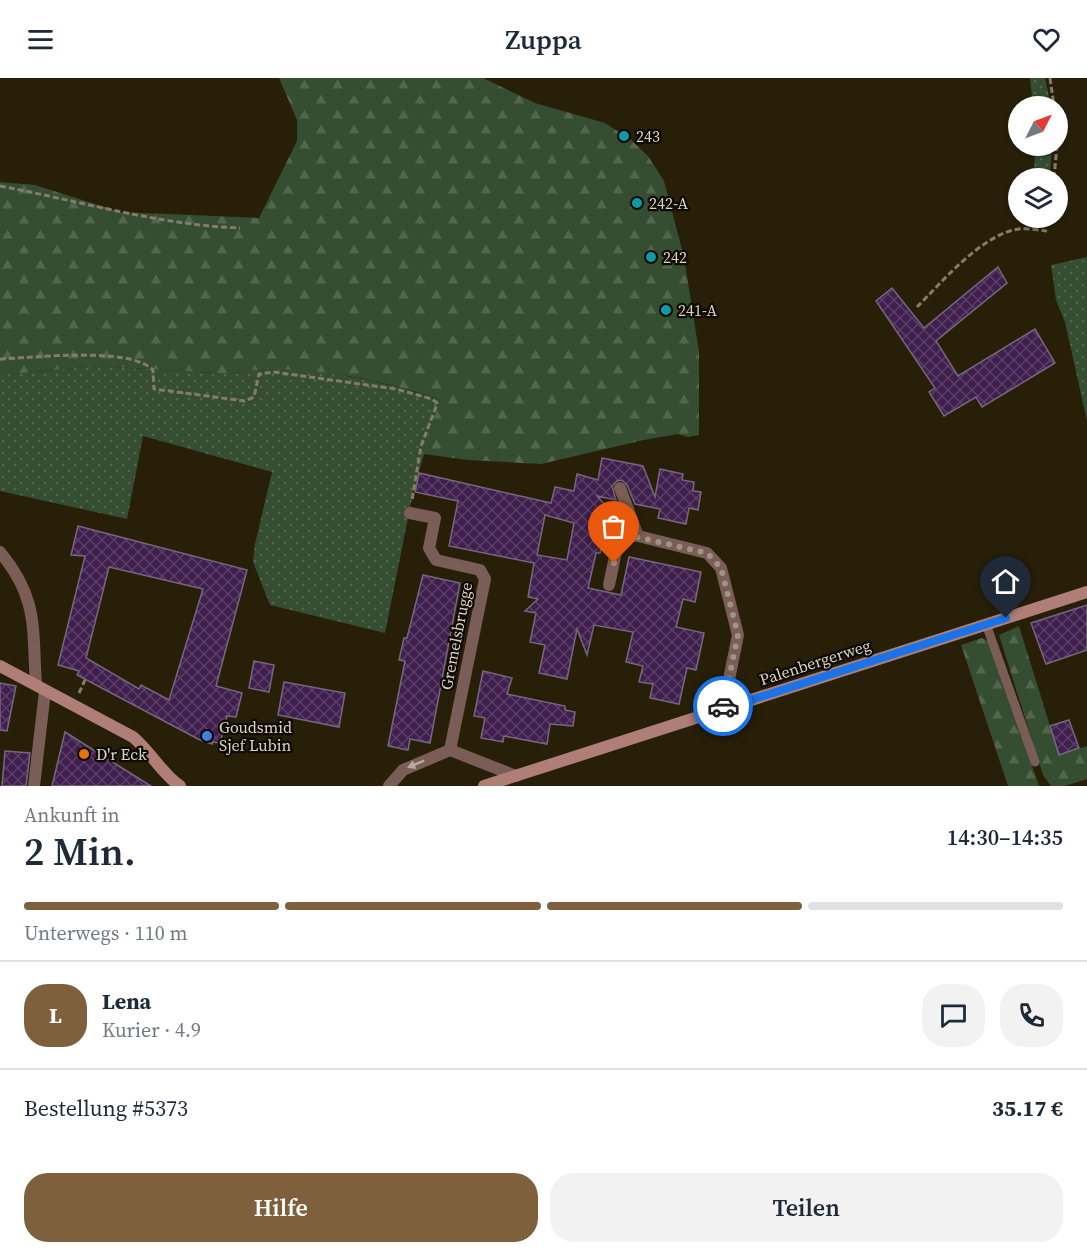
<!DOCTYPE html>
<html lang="de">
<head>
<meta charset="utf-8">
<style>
  :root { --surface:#fff; --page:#f2f2f3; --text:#1f2937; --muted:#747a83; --line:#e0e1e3; --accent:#7f603d }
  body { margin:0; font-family:"Source Serif 4",serif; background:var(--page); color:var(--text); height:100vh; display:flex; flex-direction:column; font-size:22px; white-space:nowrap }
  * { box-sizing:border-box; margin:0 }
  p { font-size:20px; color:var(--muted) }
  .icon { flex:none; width:33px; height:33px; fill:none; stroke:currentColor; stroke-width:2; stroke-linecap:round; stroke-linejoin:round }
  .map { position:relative; height:708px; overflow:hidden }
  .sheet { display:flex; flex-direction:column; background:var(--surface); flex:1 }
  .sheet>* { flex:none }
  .needle { width:39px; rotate:48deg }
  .tools { position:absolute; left:1008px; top:18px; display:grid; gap:12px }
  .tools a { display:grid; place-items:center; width:60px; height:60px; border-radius:50%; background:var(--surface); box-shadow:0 2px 4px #0004; font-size:30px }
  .pin { position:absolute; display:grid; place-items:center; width:51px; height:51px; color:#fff; margin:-62px -26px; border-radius:50% 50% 50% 0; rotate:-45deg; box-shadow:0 0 6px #0007 }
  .pin .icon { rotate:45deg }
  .courier { position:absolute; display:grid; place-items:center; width:60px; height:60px; margin:-30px; border:4px solid #1a73e8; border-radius:50%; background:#fff; color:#222; box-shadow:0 2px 8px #0007 }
  .summary em { font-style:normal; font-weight:600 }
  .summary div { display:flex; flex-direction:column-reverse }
  .summary { display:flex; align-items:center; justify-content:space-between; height:102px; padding:0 24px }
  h1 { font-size:39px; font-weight:600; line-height:45px }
  .bar { display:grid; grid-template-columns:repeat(4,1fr); gap:9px 6px; align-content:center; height:72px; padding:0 24px }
  .bar i { height:8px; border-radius:4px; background:var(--line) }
  .bar .active { background:var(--accent) }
  .bar p { grid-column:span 4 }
  .line { display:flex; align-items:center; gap:15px; padding:0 24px; border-top:2px solid var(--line) }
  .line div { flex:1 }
  .round { display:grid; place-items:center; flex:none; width:63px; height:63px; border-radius:24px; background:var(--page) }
  .primary-button { display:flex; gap:12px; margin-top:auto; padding:12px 24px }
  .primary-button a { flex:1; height:69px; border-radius:24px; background:var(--accent); color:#fff; font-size:24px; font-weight:600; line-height:69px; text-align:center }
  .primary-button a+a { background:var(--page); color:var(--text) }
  header { display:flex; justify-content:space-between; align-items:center; height:78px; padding:0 24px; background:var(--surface); font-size:27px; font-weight:600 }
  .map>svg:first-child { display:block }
  .green { fill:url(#green-dots) }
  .forest { fill:url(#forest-firs) }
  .building { fill:url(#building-cross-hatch); stroke:#75677d; stroke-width:1.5; fill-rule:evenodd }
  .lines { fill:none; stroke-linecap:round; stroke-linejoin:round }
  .path { stroke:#847c6b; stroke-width:3; stroke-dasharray:6 3; stroke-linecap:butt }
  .lane { stroke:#7b5d58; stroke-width:9 }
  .street { stroke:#7b5d58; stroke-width:12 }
  .secondary { stroke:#ae7e77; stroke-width:12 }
  .oneway { fill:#b9aaa0 }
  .done { stroke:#9c9584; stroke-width:6; stroke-dasharray:0 10.8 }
  .route { stroke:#1a73e8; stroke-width:8 }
  .culture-dot { fill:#0f9aa8; stroke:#0e0a03; stroke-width:2 }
  .shop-dot { fill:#3f7fe0; stroke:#0e0a03; stroke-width:2 }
  .food-dot { fill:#e8710a; stroke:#0e0a03; stroke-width:2 }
  .labels { text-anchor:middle; stroke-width:4.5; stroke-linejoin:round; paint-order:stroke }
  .poi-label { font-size:16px; fill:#dad4c7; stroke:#0e0a03; text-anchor:start }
  .street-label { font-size:16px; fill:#dad4c7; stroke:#0e0a03 }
</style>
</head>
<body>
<header><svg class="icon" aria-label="menu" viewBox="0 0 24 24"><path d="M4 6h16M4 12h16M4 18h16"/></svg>Zuppa<svg class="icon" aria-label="heart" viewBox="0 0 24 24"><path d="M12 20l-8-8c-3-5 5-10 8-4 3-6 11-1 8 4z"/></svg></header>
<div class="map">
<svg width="1087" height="708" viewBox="0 0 1087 708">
  <defs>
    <pattern id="green-dots" width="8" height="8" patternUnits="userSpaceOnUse" patternTransform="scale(1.5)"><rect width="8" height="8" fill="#354d31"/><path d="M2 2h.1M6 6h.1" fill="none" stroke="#52664d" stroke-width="1.8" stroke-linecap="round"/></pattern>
    <pattern id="forest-firs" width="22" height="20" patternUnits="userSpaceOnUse" patternTransform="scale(1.5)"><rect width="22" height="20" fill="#354d31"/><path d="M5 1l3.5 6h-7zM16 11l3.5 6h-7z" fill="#52664d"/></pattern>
    <pattern id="building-cross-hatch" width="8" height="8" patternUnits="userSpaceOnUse" patternTransform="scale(1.5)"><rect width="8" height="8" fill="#401f4f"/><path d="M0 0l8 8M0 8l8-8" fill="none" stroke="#5b3f67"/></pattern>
  </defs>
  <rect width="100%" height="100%" fill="#281f09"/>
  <!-- green -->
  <g class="green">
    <path d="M1030 0H1045L1051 28H1033Z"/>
    <path d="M1035 68H1052L1050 100H1034Z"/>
    <path d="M1087 179V343L1065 244 1056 222 1051 187Z"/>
    <path d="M96 288 231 296C289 281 384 303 440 322L414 410 385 555 270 527 253 484 255 466 272 394 143 358 127 441 0 413V293L13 296Z"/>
  </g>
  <!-- forest -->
  <g class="forest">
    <path d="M279 0H483L535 25 605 45 630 61 648 78 664 103 684 179 699 274V357L688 359 678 356 644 362 541 386 469 382 423 376 440 322C387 302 285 282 231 296L96 288 13 296 0 293V104L35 107 120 134 259 140 297 63V42Z"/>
    <path d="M1019 548 1059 677 1087 668V701L1065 708H1051L1043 697 999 557Z"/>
    <path d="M982 560 989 563 1039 708H1008L961 567Z"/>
  </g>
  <!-- building -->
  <g class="building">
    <path d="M998 189 1007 205 936 263 958 298 1035 251 1055 285 982 329 976 319 944 338 929 314 935 310 876 223 892 210 924 250Z"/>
    <path d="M602 380 643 388 655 419 660 391 683 396 682 402 694 404 693 413 701 414 698 432 689 430 686 446 658 440 660 431 635 426 627 407 622 402 617 403 612 408 616 422 597 418 613 436 610 448 607 447 600 475H596L588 510 621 517 629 479 701 494 695 524 683 521 676 549 704 555 696 592 687 590 679 626 650 620 653 606 639 604 643 588 626 584 633 554 594 547 587 577 577 551 567 601 539 595 545 567 530 564 536 535 525 533 538 521 528 519 534 485 449 468 458 423 415 414 419 395 551 425 555 409 574 413 577 396 598 402ZM545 437 574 445 567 482 537 477Z"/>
    <path d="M78 448 247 492 216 608 242 615 236 639 227 638 220 665 213 664 212 666 198 661 77 597 79 593 58 587 85 478 71 477ZM109 489 203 511 169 622 141 607 139 611 86 580Z"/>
    <path d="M423 497 460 505 430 665 410 661 408 672 388 668 405 583 399 582 404 560H407Z"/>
    <path d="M1087 527V572L1046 586 1031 545Z"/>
    <path d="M254 583 274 587 269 614 249 610Z"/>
    <path d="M483 593 512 600 507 616 565 628V632L575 634 573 648 550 646 547 666 504 658 503 664 481 660 485 640 474 638Z"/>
    <path d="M284 604 345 615 339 649 278 637Z"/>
    <path d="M0 605 16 608 7 653 0 652Z"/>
    <path d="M1069 642 1079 670 1059 677 1050 648Z"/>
    <path d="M65 654 122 690 151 708H52Z"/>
    <path d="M5 673 30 675 26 708H2Z"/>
  </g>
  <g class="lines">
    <!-- path -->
    <g class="path">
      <path d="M1050 0 1054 28"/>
      <path d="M1054 100 1058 56"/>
      <path d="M0 108C80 123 159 147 240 150"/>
      <path d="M917 229C942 204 982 156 1019 151 1028 150 1038 152 1047 153"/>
      <path d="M0 281C33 280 130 268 153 292L154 311 245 323 254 319 259 296 274 294 396 311 432 321 437 325 436 329 421 368 412 422"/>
      <path d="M79 615 85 602"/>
    </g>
    <!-- lane -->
    <path class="lane" d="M986 546 1035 684"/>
    <!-- street -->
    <g class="street">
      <path d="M620 410 638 458 707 475 721 490 738 557 723 631"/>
      <path d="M410 435 435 440 429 470 436 482 480 492 485 501 450 672"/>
      <path d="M0 474C39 521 32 550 36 606"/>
      <path d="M609 507 618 464 628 457 638 458"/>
      <path d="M34 708 45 613"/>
      <path d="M389 708 403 692 450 672 516 698"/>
    </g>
    <!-- secondary -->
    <g class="secondary">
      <path d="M0 588 133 659C151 674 161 695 180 708"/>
      <path d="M484 708 1087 514"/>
    </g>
  </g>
  <!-- one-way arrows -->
  <defs><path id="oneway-solid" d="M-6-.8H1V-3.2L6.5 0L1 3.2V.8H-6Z" transform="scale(1.5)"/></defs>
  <use class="oneway" href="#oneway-solid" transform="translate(416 686) rotate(157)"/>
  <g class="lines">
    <!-- done -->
    <path class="done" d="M614 485 618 464 628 457 707 475 721 490 738 557 723 628"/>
    <!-- route -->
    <path class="route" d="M723 628V631L1006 540"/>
  </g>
  <!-- markers -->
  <g class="culture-dot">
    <circle cx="624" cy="58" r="6"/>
    <circle cx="637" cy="125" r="6"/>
    <circle cx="651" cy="179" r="6"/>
    <circle cx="666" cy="232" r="6"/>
  </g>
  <circle class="shop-dot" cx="207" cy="658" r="6"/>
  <circle class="food-dot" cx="84" cy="676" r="6"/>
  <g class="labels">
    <!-- poi labels -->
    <g class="poi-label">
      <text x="636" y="64">243</text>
      <text x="649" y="131">242-A</text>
      <text x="663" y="185">242</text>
      <text x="678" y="238">241-A</text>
      <text x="219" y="655">Goudsmid<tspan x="219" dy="18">Sjef Lubin</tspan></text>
      <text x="96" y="682">D'r Eck</text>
    </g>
    <!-- street labels -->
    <g class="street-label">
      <text transform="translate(456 558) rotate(-79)" y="6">Gremelsbrugge</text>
      <text transform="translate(815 584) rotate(-18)" y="6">Palenbergerweg</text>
    </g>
  </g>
</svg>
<div class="tools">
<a><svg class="needle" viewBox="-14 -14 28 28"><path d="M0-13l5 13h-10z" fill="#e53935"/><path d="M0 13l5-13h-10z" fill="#747a83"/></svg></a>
<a><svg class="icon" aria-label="layers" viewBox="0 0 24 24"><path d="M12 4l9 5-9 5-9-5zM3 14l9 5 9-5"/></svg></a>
</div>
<div class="pin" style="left:614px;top:485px;background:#ea580c"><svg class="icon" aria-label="bag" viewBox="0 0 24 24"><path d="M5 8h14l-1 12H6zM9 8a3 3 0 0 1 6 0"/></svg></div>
<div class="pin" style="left:1006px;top:540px;background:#1f2937"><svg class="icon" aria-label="home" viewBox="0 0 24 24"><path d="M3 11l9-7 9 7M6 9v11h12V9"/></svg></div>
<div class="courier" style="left:723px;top:628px"><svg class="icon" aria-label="car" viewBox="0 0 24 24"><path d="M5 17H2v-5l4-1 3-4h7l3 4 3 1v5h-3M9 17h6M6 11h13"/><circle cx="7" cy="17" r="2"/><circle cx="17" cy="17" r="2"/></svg></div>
</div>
<section class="sheet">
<div class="summary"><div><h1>2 Min.</h1><p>Ankunft in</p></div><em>14:30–14:35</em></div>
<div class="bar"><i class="active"></i><i class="active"></i><i class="active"></i><i></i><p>Unterwegs · 110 m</p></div>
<div class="line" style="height:108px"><b class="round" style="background:var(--accent);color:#fff">L</b><div><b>Lena</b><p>Kurier · 4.9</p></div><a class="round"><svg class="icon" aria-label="chat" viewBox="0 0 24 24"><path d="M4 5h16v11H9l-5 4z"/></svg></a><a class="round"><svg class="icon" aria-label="phone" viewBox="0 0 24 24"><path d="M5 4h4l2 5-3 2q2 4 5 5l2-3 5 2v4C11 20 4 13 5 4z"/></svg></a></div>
<div class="line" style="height:78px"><div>Bestellung #5373</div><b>35.17 €</b></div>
<div class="primary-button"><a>Hilfe</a><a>Teilen</a></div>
</section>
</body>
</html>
